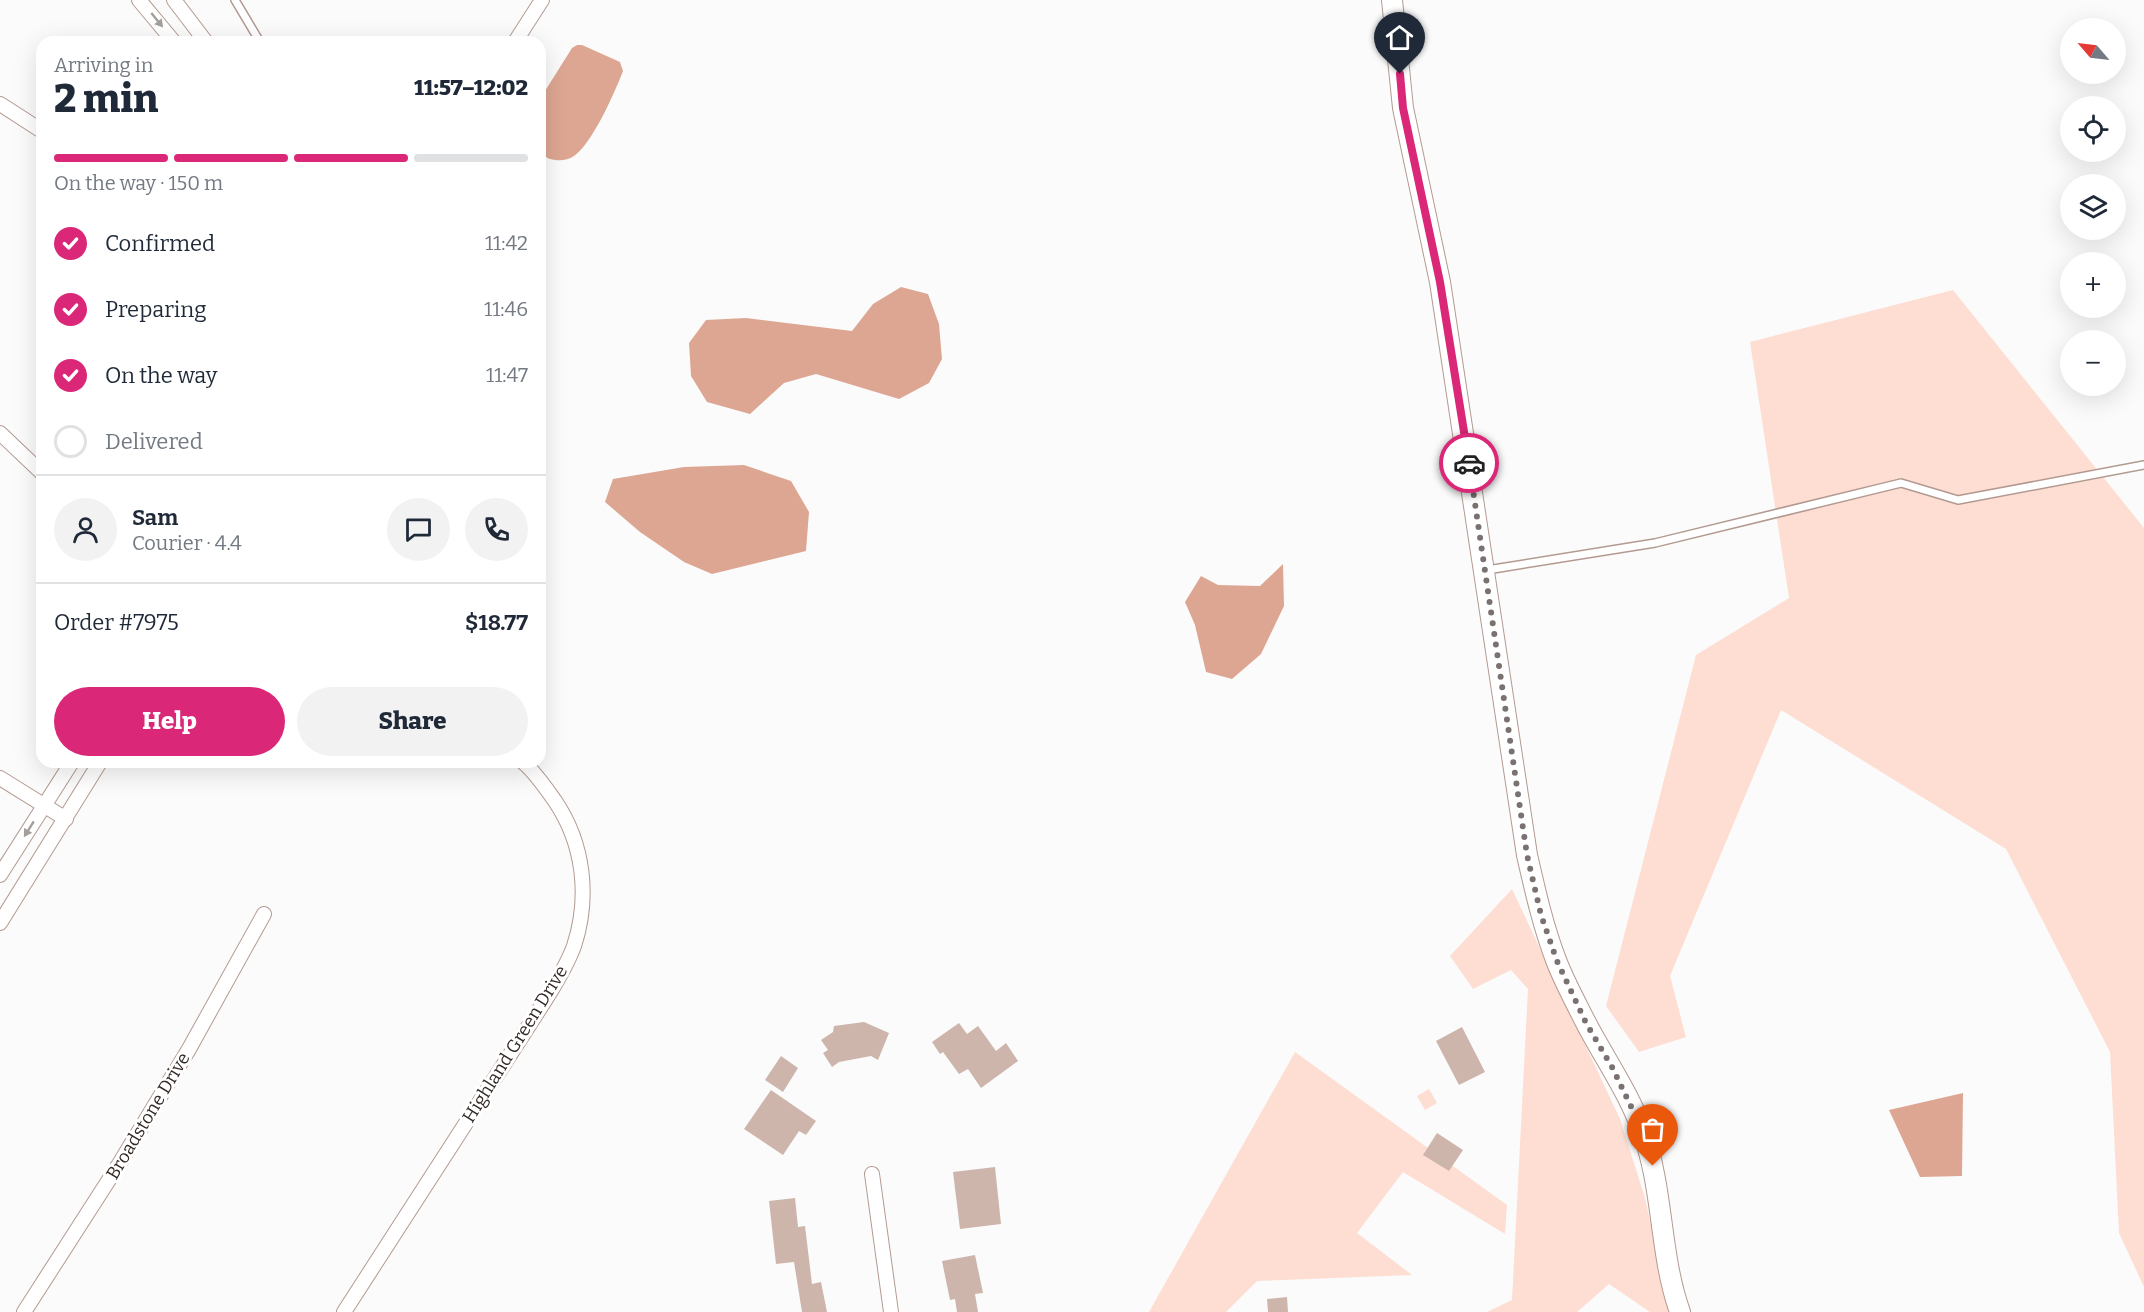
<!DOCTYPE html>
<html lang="en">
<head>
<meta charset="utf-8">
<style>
  :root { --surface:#fff; --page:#f2f2f3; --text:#1f2937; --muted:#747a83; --line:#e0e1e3; --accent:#db2777 }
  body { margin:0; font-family:Bitter,serif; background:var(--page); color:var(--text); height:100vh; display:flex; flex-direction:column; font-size:22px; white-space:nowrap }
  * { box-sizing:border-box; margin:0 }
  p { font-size:20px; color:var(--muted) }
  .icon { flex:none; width:33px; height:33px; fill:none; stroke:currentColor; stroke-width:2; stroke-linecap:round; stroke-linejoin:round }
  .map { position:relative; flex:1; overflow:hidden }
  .panel { position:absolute; left:36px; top:36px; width:510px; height:732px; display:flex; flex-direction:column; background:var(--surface); border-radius:18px; box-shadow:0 6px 24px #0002 }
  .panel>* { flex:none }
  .needle { width:39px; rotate:298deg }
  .buttons { position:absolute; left:2060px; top:18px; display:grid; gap:12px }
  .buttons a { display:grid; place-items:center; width:66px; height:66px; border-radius:50%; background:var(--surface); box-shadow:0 6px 24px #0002; font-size:30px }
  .pin { position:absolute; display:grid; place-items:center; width:51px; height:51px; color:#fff; margin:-62px -26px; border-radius:50% 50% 50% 0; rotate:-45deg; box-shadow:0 0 6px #0007 }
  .pin .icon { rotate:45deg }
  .courier { position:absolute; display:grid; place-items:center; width:60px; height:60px; margin:-30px; border:4px solid #db2777; border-radius:50%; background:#fff; color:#222; box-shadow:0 2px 8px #0007 }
  .summary em { font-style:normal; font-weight:800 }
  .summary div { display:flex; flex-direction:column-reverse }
  .summary { display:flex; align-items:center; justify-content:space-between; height:102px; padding:0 18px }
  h1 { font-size:39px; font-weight:800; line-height:45px }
  .bar { display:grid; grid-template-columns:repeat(4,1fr); gap:9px 6px; align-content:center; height:72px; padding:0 18px }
  .bar i { height:8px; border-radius:4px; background:var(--line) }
  .bar .current { background:var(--accent) }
  .bar p { grid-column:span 4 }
  .line { display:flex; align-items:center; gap:15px; padding:0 18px; border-top:2px solid var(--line) }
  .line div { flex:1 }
  .round { display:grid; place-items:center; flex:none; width:63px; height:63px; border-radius:32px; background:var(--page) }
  ol { padding:0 18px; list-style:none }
  li { display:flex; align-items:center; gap:18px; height:66px }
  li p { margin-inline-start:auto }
  li .icon { padding:6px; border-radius:50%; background:var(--accent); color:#fff; stroke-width:4 }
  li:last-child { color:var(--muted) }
  li i { width:33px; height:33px; border:3px solid var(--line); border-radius:50% }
  .action { display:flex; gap:12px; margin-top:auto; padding:12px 18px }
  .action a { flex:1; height:69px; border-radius:36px; background:var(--accent); color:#fff; font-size:24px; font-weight:800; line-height:69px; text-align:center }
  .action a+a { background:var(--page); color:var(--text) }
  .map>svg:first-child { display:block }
  .green { fill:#feded2 }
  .water { fill:#dda692 }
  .building { fill:#ceb5ac }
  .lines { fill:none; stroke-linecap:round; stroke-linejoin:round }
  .lane-casing { stroke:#b39a91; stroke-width:10 }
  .street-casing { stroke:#b39a91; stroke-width:16 }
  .secondary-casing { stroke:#b39a91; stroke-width:22 }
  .lane { stroke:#fff; stroke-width:7 }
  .street { stroke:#fff; stroke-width:14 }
  .secondary { stroke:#fff; stroke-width:20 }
  .oneway { fill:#a39f9d }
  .done { stroke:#797270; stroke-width:6; stroke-dasharray:0 10.8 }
  .route { stroke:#db2777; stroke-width:8 }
  .labels { text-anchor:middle; stroke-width:6; stroke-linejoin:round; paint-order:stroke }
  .street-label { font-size:18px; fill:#332925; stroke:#fff }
</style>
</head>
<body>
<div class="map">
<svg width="2144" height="1312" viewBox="0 0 2144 1312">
  <rect width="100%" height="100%" fill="#fbfbfb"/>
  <!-- green -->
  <g class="green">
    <path d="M1953 290 2144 528V1287L2119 1233 2110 1052 2006 849 1781 710 1670 976 1686 1037 1639 1052 1606 1006 1696 655 1789 598 1750 342Z"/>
    <path d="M1512 889 1620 1119 1645 1198 1670 1312H1650L1609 1284 1577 1312H1487L1512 1300 1528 989 1511 970 1473 989 1450 956Z"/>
    <path d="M1295 1052 1507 1205 1505 1234 1403 1172 1357 1233 1412 1275 1257 1281 1226 1312H1149Z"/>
    <path d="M1429 1089 1437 1103 1425 1110 1417 1096Z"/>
  </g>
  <!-- water -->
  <g class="water">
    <path d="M577 45H582L620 62 623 71C615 92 592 144 574 156 564 163 548 161 540 153V99L572 48Z"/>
    <path d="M901 287 928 294 939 324 942 359 929 383 899 399 816 374 784 383 750 414 707 402 691 376 689 343 706 320 746 318 852 331 873 304Z"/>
    <path d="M744 465 791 481 809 512 806 551 712 574 684 562 640 532 605 502 613 479 684 467Z"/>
    <path d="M1283 564 1284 606 1261 654 1232 679 1206 672 1195 625 1185 602 1201 576 1218 585 1260 586Z"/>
    <path d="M1963 1093 1962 1176 1920 1177 1889 1110Z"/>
  </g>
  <!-- building -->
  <g class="building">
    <path d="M864 1022 889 1033 878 1060 871 1056 839 1062 832 1067 823 1053 828 1050 821 1040 833 1032 834 1026Z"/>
    <path d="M959 1023 967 1034 978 1026 996 1051 1006 1043 1018 1061 981 1088 968 1069 959 1074 943 1052 940 1054 932 1042Z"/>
    <path d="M1462 1027 1485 1072 1459 1085 1436 1041Z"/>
    <path d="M781 1056 798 1068 783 1092 765 1080Z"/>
    <path d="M771 1090 816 1121 806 1135 799 1131 783 1155 744 1129Z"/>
    <path d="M1437 1133 1463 1150 1449 1171 1423 1155Z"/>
    <path d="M995 1167 1001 1224 960 1229 953 1172Z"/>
    <path d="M795 1198 798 1227 805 1226 812 1284 821 1282 827 1312H802L794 1262 776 1264 769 1201Z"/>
    <path d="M975 1255 983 1293 975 1294 978 1312H957L955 1299 950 1300 942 1261Z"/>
    <path d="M1287 1297 1288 1312H1268L1267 1299Z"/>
  </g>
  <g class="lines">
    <defs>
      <g id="lane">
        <path d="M235 0 260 42"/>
        <path d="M1487 570 1655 543 1901 483 1958 500 2144 465"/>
      </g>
      <g id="street">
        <path d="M139 0 174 42"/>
        <path d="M174 0 206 42"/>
        <path d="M515 42 542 0"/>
        <path d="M0 104 42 131"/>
        <path d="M0 433 42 473"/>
        <path d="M0 778 66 819"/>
        <path d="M0 875 72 762"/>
        <path d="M0 923 100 762"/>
        <path d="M872 1174 891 1312"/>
        <path d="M24 1312 121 1161 189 1049 264 914"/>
        <path d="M344 1312 546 999C556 983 567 965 574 946 590 897 584 844 555 801 546 788 535 772 523 762"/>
      </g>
      <path id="secondary" d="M1392 0 1403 108 1440 282 1527 855C1535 890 1543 926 1556 960 1564 981 1575 1001 1585 1021 1604 1058 1628 1091 1642 1130 1664 1189 1659 1253 1680 1312"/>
    </defs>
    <!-- lane casing -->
    <use href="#lane" class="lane-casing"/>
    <!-- street casing -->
    <use href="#street" class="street-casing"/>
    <!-- secondary casing -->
    <use href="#secondary" class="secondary-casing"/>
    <!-- lane -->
    <use href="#lane" class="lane"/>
    <!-- street -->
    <use href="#street" class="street"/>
    <!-- secondary -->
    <use href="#secondary" class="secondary"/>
  </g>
  <!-- one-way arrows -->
  <defs><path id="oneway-solid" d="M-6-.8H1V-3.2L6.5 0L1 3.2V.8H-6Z" transform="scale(1.5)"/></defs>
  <g class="oneway">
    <use href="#oneway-solid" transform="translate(157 20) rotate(51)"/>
    <use href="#oneway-solid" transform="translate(29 829) rotate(122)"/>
  </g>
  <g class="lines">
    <!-- done -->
    <path class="done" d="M1469 463 1527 855 1541 915 1557 961 1586 1023 1612 1067 1641 1127 1653 1166"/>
    <!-- route -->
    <path class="route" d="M1400 74 1403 108 1440 282 1469 463"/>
  </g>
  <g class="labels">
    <!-- street labels -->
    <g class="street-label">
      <text transform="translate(515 1044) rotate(-58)" y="6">Highland Green Drive</text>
      <text transform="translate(148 1116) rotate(-59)" y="6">Broadstone Drive</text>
    </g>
  </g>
</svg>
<div class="buttons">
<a><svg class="needle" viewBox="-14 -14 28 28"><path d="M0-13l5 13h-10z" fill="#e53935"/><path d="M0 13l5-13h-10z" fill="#747a83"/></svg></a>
<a><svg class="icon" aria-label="locate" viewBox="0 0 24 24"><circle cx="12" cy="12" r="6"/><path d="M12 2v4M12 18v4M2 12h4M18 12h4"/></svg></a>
<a><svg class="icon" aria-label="layers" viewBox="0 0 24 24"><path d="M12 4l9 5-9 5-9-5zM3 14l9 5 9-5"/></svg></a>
<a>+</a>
<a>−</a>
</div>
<div class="pin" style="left:1653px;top:1166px;background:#ea580c"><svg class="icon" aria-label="bag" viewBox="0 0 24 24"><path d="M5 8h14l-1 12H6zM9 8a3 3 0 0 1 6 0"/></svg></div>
<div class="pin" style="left:1400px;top:74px;background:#1f2937"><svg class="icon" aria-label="home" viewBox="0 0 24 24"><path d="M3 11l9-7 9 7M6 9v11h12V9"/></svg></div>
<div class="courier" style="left:1469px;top:463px"><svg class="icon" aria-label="car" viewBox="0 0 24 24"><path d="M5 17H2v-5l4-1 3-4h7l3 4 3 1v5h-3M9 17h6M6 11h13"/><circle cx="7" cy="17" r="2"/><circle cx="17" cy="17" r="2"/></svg></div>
<section class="panel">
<div class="summary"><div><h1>2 min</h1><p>Arriving in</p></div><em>11:57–12:02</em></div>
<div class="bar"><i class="current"></i><i class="current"></i><i class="current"></i><i></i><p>On the way · 150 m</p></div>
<ol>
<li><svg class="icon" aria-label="check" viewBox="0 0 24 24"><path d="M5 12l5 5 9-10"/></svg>Confirmed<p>11:42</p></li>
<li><svg class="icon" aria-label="check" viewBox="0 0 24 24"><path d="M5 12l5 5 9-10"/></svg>Preparing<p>11:46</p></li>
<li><svg class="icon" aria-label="check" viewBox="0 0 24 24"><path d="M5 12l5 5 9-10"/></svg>On the way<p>11:47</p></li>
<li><i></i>Delivered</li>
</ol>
<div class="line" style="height:108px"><a class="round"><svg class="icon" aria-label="person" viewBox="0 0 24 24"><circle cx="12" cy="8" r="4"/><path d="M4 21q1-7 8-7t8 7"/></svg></a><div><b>Sam</b><p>Courier · 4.4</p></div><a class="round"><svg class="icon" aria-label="chat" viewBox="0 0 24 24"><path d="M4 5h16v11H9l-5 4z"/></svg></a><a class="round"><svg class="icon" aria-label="phone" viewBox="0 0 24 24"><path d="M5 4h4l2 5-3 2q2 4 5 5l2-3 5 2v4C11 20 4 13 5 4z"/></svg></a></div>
<div class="line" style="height:78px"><div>Order #7975</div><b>$18.77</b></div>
<div class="action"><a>Help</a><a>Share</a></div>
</section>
</div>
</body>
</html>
